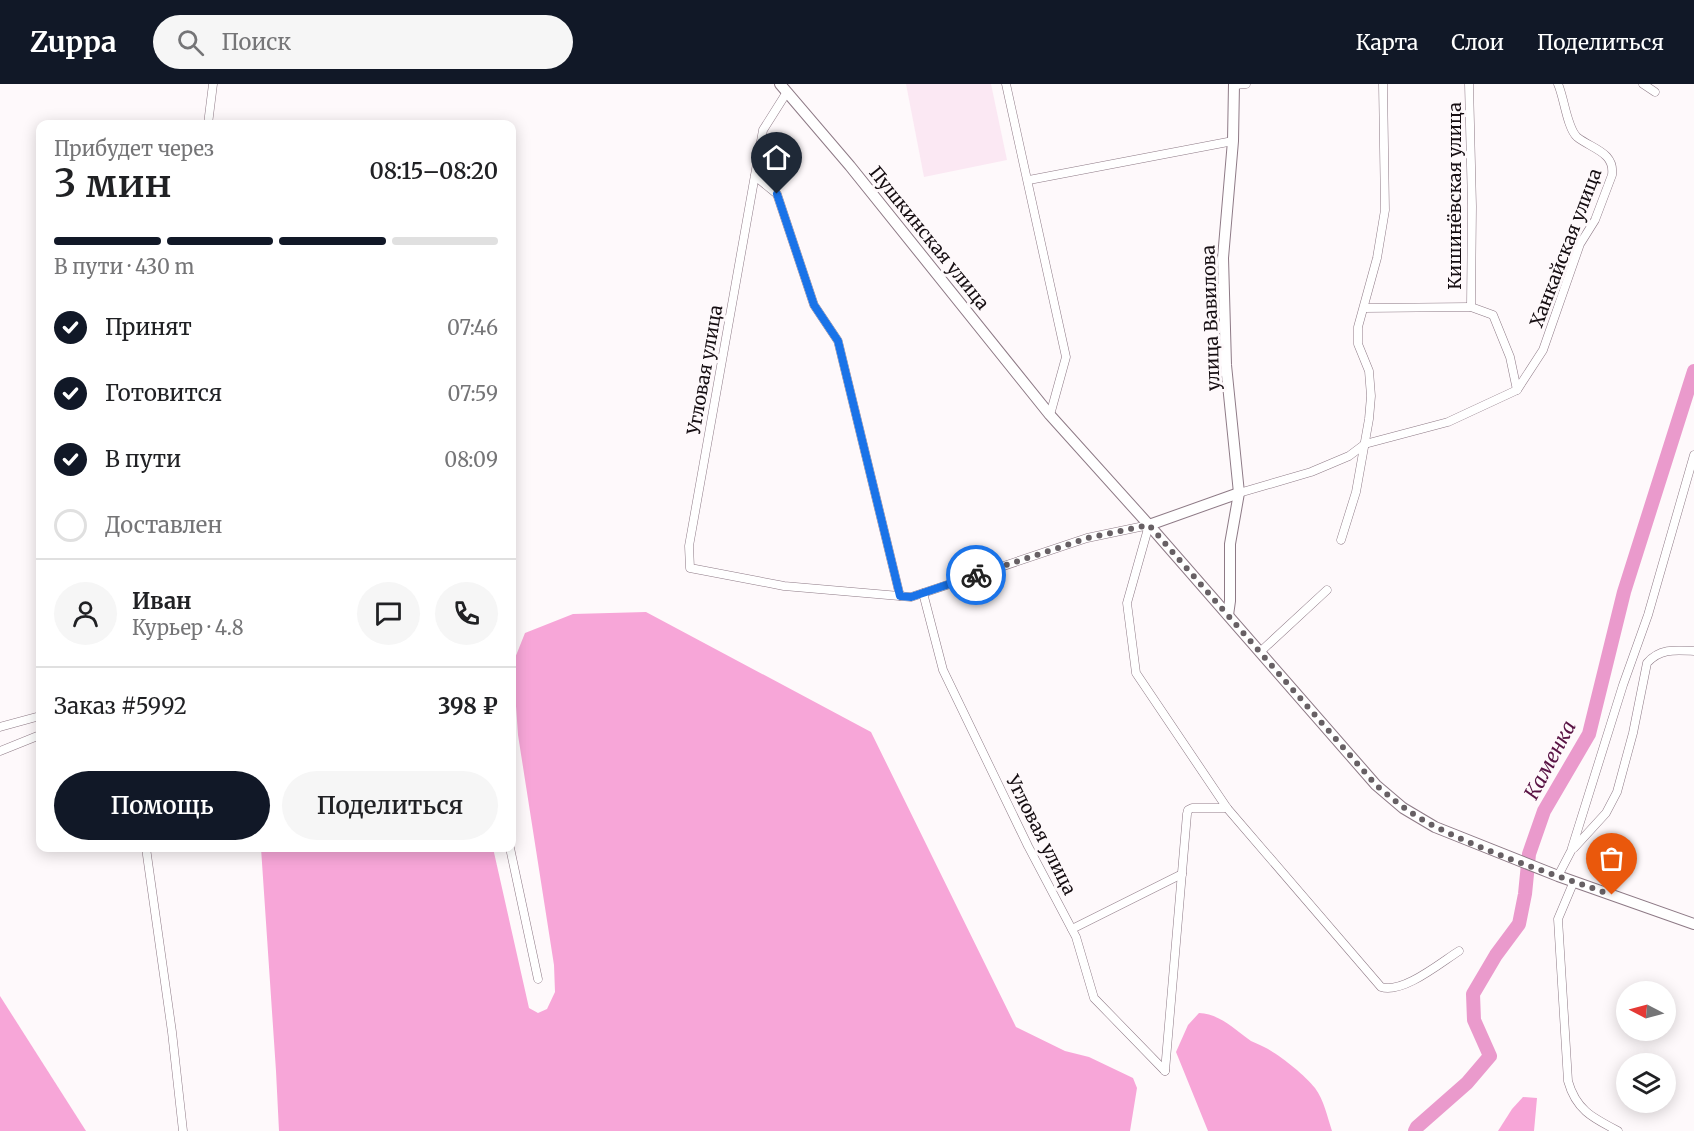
<!DOCTYPE html>
<html lang="ru">
<head>
<meta charset="utf-8">
<style>
  :root { --surface:#fff; --page:#f6f6f6; --text:#202124; --muted:#757577; --line:#e0e0e0; --accent:#111827 }
  body { margin:0; font-family:Merriweather,serif; background:var(--page); color:var(--text); height:100vh; display:flex; flex-direction:column; font-size:22px; white-space:nowrap }
  * { box-sizing:border-box; margin:0 }
  p { font-size:20px; color:var(--muted) }
  .icon { flex:none; width:33px; height:33px; fill:none; stroke:currentColor; stroke-width:2; stroke-linecap:round; stroke-linejoin:round }
  .map { position:relative; flex:1; overflow:hidden }
  .details { position:absolute; left:36px; top:36px; width:480px; height:732px; display:flex; flex-direction:column; background:var(--surface); border-radius:12px; box-shadow:0 3px 15px #0003 }
  .details>* { flex:none }
  .needle { width:39px; rotate:276deg }
  .tools { position:absolute; left:1616px; top:897px; display:grid; gap:12px }
  .tools a { display:grid; place-items:center; width:60px; height:60px; border-radius:50%; background:var(--surface); box-shadow:0 3px 15px #0003; font-size:30px }
  .pin { position:absolute; display:grid; place-items:center; width:51px; height:51px; color:#fff; margin:-62px -26px; border-radius:50% 50% 50% 0; rotate:-45deg; box-shadow:0 0 6px #0007 }
  .pin .icon { rotate:45deg }
  .courier { position:absolute; display:grid; place-items:center; width:60px; height:60px; margin:-30px; border:4px solid #1a73e8; border-radius:50%; background:#fff; color:#222; box-shadow:0 2px 8px #0007 }
  .overview em { font-style:normal; font-weight:600 }
  .overview div { display:flex; flex-direction:column-reverse }
  .overview { display:flex; align-items:center; justify-content:space-between; height:102px; padding:0 18px }
  h1 { font-size:39px; font-weight:600; line-height:45px }
  .bar { display:grid; grid-template-columns:repeat(4,1fr); gap:9px 6px; align-content:center; height:72px; padding:0 18px }
  .bar i { height:8px; border-radius:4px; background:var(--line) }
  .bar .on { background:var(--accent) }
  .bar p { grid-column:span 4 }
  .line { display:flex; align-items:center; gap:15px; padding:0 18px; border-top:2px solid var(--line) }
  .line div { flex:1 }
  .round { display:grid; place-items:center; flex:none; width:63px; height:63px; border-radius:32px; background:var(--page) }
  ol { padding:0 18px; list-style:none }
  li { display:flex; align-items:center; gap:18px; height:66px }
  li p { margin-inline-start:auto }
  li .icon { padding:6px; border-radius:50%; background:var(--accent); color:#fff; stroke-width:4 }
  li:last-child { color:var(--muted) }
  li i { width:33px; height:33px; border:3px solid var(--line); border-radius:50% }
  .cta { display:flex; gap:12px; margin-top:auto; padding:12px 18px }
  .cta a { flex:1; height:69px; border-radius:36px; background:var(--accent); color:#fff; font-size:24px; font-weight:600; line-height:69px; text-align:center }
  .cta a+a { background:var(--page); color:var(--text) }
  header { display:flex; align-items:center; gap:36px; box-sizing:border-box; height:84px; padding:0 30px; background:var(--accent); color:#fff }
  header strong { font-size:28px }
  nav { display:flex; gap:33px; margin-inline-start:auto; font-size:21px }
  .search { width:420px; height:54px; background:var(--page); display:flex; align-items:center; gap:15px; box-sizing:border-box; padding:0 21px; border-radius:33px; color:var(--muted); font-size:22px }
  .map>svg:first-child { display:block }
  .built { fill:#fbe8f3 }
  .forest { fill:#f7a6d8 }
  .lines { fill:none; stroke-linecap:round; stroke-linejoin:round }
  .river { stroke:#ea9acc; stroke-width:14 }
  .street-casing { stroke:#8e7a86; stroke-width:9 }
  .secondary-casing { stroke:#8e7a86; stroke-width:12 }
  .street { stroke:#fff; stroke-width:8 }
  .secondary { stroke:#fff; stroke-width:10 }
  .done { stroke:#676064; stroke-width:6; stroke-dasharray:0 10.8 }
  .route { stroke:#1a73e8; stroke-width:8 }
  .labels { text-anchor:middle; stroke-width:6; stroke-linejoin:round; paint-order:stroke }
  .street-label { font-size:18px; fill:#160e12; stroke:#fef9fb }
  .water-label { font-size:20px; font-style:italic; fill:#591344; stroke:#fef9fb }
</style>
</head>
<body>
<header>
<strong>Zuppa</strong>
<div class="search"><svg class="icon" aria-label="search" viewBox="0 0 24 24"><circle cx="10" cy="10" r="6"/><path d="M15 15l6 6"/></svg>Поиск</div>
<nav><a>Карта</a><a>Слои</a><a>Поделиться</a></nav>
</header>
<div class="map">
<svg width="1694" height="1047" viewBox="0 0 1694 1047">
  <rect width="100%" height="100%" fill="#fef9fb"/>
  <!-- built -->
  <path class="built" d="M906 0H991L1007 76 924 93Z"/>
  <!-- forest -->
  <g class="forest">
    <path d="M646 528 871 648 1016 943 1065 967 1089 973 1133 994 1137 1004 1130 1047H279L276 987 261 764H493L529 924 538 929 547 925 555 908 554 881 518 651 513 579 525 549 573 530Z"/>
    <path d="M0 912 86 1047H0Z"/>
    <path d="M1199 929C1220 930 1234 945 1251 957 1257 960 1263 962 1268 965 1282 973 1305 991 1315 1004 1324 1016 1327 1032 1332 1047H1208L1176 968 1188 941Z"/>
    <path d="M1523 1013 1537 1014 1534 1047H1498L1512 1025Z"/>
  </g>
  <g class="lines">
    <!-- river -->
    <path class="river" d="M1415 1047 1417 1043 1467 999 1490 972 1474 936 1473 910 1496 871 1519 840 1525 810 1529 770 1544 727 1589 650 1624 508 1694 287"/>
    <defs>
      <g id="street">
        <path d="M1006 0 1066 273 1050 331"/>
        <path d="M1469 0 1472 122 1471 223"/>
        <path d="M1643 0 1655 8"/>
        <path d="M1234 1 1246 0"/>
        <path d="M787 8 763 46 689 462 690 484 784 502 911 513 1087 454 1149 441 1127 519 1136 589 1227 724 1381 903C1403 910 1440 879 1459 867"/>
        <path d="M208 40 213 0"/>
        <path d="M755 92 777 110 814 221 838 257 900 512"/>
        <path d="M1029 96 1233 57"/>
        <path d="M1364 224 1471 223 1493 231 1510 273 1517 306"/>
        <path d="M1239 409 1311 388 1349 372 1365 360 1448 338 1517 306 1543 266 1580 160 1595 136 1612 91C1615 68 1592 65 1577 53 1567 44 1564 13 1558 0"/>
        <path d="M1341 456 1356 408 1369 335 1371 312 1369 287 1358 260V243L1377 174 1385 126 1383 0"/>
        <path d="M923 509 943 586 1028 762 1076 853 1094 914 1165 987"/>
        <path d="M1260 568 1327 506"/>
        <path d="M0 643 40 632"/>
        <path d="M0 667 40 651"/>
        <path d="M146 764 172 948 183 1047"/>
        <path d="M510 764 538 895"/>
        <path d="M1574 764 1606 729 1617 708 1633 649 1647 579C1660 564 1676 566 1694 567"/>
        <path d="M1558 792 1571 767 1623 601 1648 531 1694 371"/>
        <path d="M1574 797 1558 835 1568 997C1576 1026 1593 1034 1618 1047"/>
        <path d="M1072 845 1182 790"/>
        <path d="M1165 987 1187 730 1188 726 1192 724H1227"/>
      </g>
      <g id="secondary">
        <path d="M780 0 850 82 1050 331 1149 441 1376 701 1403 724 1435 743 1558 792 1694 840"/>
        <path d="M1149 441 1239 409"/>
        <path d="M1228 531 1230 517V460L1239 409 1226 281 1223 174 1233 57 1234 0"/>
      </g>
    </defs>
    <!-- street casing -->
    <use href="#street" class="street-casing"/>
    <!-- secondary casing -->
    <use href="#secondary" class="secondary-casing"/>
    <!-- street -->
    <use href="#street" class="street"/>
    <!-- secondary -->
    <use href="#secondary" class="secondary"/>
  </g>
  <g class="lines">
    <!-- done -->
    <path class="done" d="M976 491 1088 454 1149 441 1376 701C1395 717 1413 732 1436 743 1492 771 1553 790 1612 811"/>
    <!-- route -->
    <path class="route" d="M777 110 814 221 838 257 900 512 911 513 976 491"/>
  </g>
  <g class="labels">
    <!-- street labels -->
    <g class="street-label">
      <text transform="translate(1455 112) rotate(-90)" y="6">Кишинёвская улица</text>
      <text transform="translate(929 154) rotate(51)" y="6">Пушкинская улица</text>
      <text transform="translate(1566 164) rotate(-69)" y="6">Ханкайская улица</text>
      <text transform="translate(1211 234) rotate(-92)" y="6">улица Вавилова</text>
      <text transform="translate(705 286) rotate(-80)" y="6">Угловая улица</text>
      <text transform="translate(1041 751) rotate(63)" y="6">Угловая улица</text>
    </g>
    <!-- water labels -->
    <g class="water-label">
      <text transform="translate(1550 676) rotate(-62)" y="7">Каменка</text>
    </g>
  </g>
</svg>
<div class="tools">
<a><svg class="needle" viewBox="-14 -14 28 28"><path d="M0-13l5 13h-10z" fill="#e53935"/><path d="M0 13l5-13h-10z" fill="#757577"/></svg></a>
<a><svg class="icon" aria-label="layers" viewBox="0 0 24 24"><path d="M12 4l9 5-9 5-9-5zM3 14l9 5 9-5"/></svg></a>
</div>
<div class="pin" style="left:1612px;top:811px;background:#ea580c"><svg class="icon" aria-label="bag" viewBox="0 0 24 24"><path d="M5 8h14l-1 12H6zM9 8a3 3 0 0 1 6 0"/></svg></div>
<div class="pin" style="left:777px;top:110px;background:#1f2937"><svg class="icon" aria-label="home" viewBox="0 0 24 24"><path d="M3 11l9-7 9 7M6 9v11h12V9"/></svg></div>
<div class="courier" style="left:976px;top:491px"><svg class="icon" aria-label="bike" viewBox="0 0 24 24"><circle cx="6" cy="16" r="4"/><circle cx="18" cy="16" r="4"/><path d="M6 16l4-8h5l3 8M10 8l3 8H6M13 5h3"/></svg></div>
<section class="details">
<div class="overview"><div><h1>3 мин</h1><p>Прибудет через</p></div><em>08:15–08:20</em></div>
<div class="bar"><i class="on"></i><i class="on"></i><i class="on"></i><i></i><p>В пути · 430 m</p></div>
<ol>
<li><svg class="icon" aria-label="check" viewBox="0 0 24 24"><path d="M5 12l5 5 9-10"/></svg>Принят<p>07:46</p></li>
<li><svg class="icon" aria-label="check" viewBox="0 0 24 24"><path d="M5 12l5 5 9-10"/></svg>Готовится<p>07:59</p></li>
<li><svg class="icon" aria-label="check" viewBox="0 0 24 24"><path d="M5 12l5 5 9-10"/></svg>В пути<p>08:09</p></li>
<li><i></i>Доставлен</li>
</ol>
<div class="line" style="height:108px"><a class="round"><svg class="icon" aria-label="person" viewBox="0 0 24 24"><circle cx="12" cy="8" r="4"/><path d="M4 21q1-7 8-7t8 7"/></svg></a><div><b>Иван</b><p>Курьер · 4.8</p></div><a class="round"><svg class="icon" aria-label="chat" viewBox="0 0 24 24"><path d="M4 5h16v11H9l-5 4z"/></svg></a><a class="round"><svg class="icon" aria-label="phone" viewBox="0 0 24 24"><path d="M5 4h4l2 5-3 2q2 4 5 5l2-3 5 2v4C11 20 4 13 5 4z"/></svg></a></div>
<div class="line" style="height:78px"><div>Заказ #5992</div><b>398 ₽</b></div>
<div class="cta"><a>Помощь</a><a>Поделиться</a></div>
</section>
</div>
</body>
</html>
